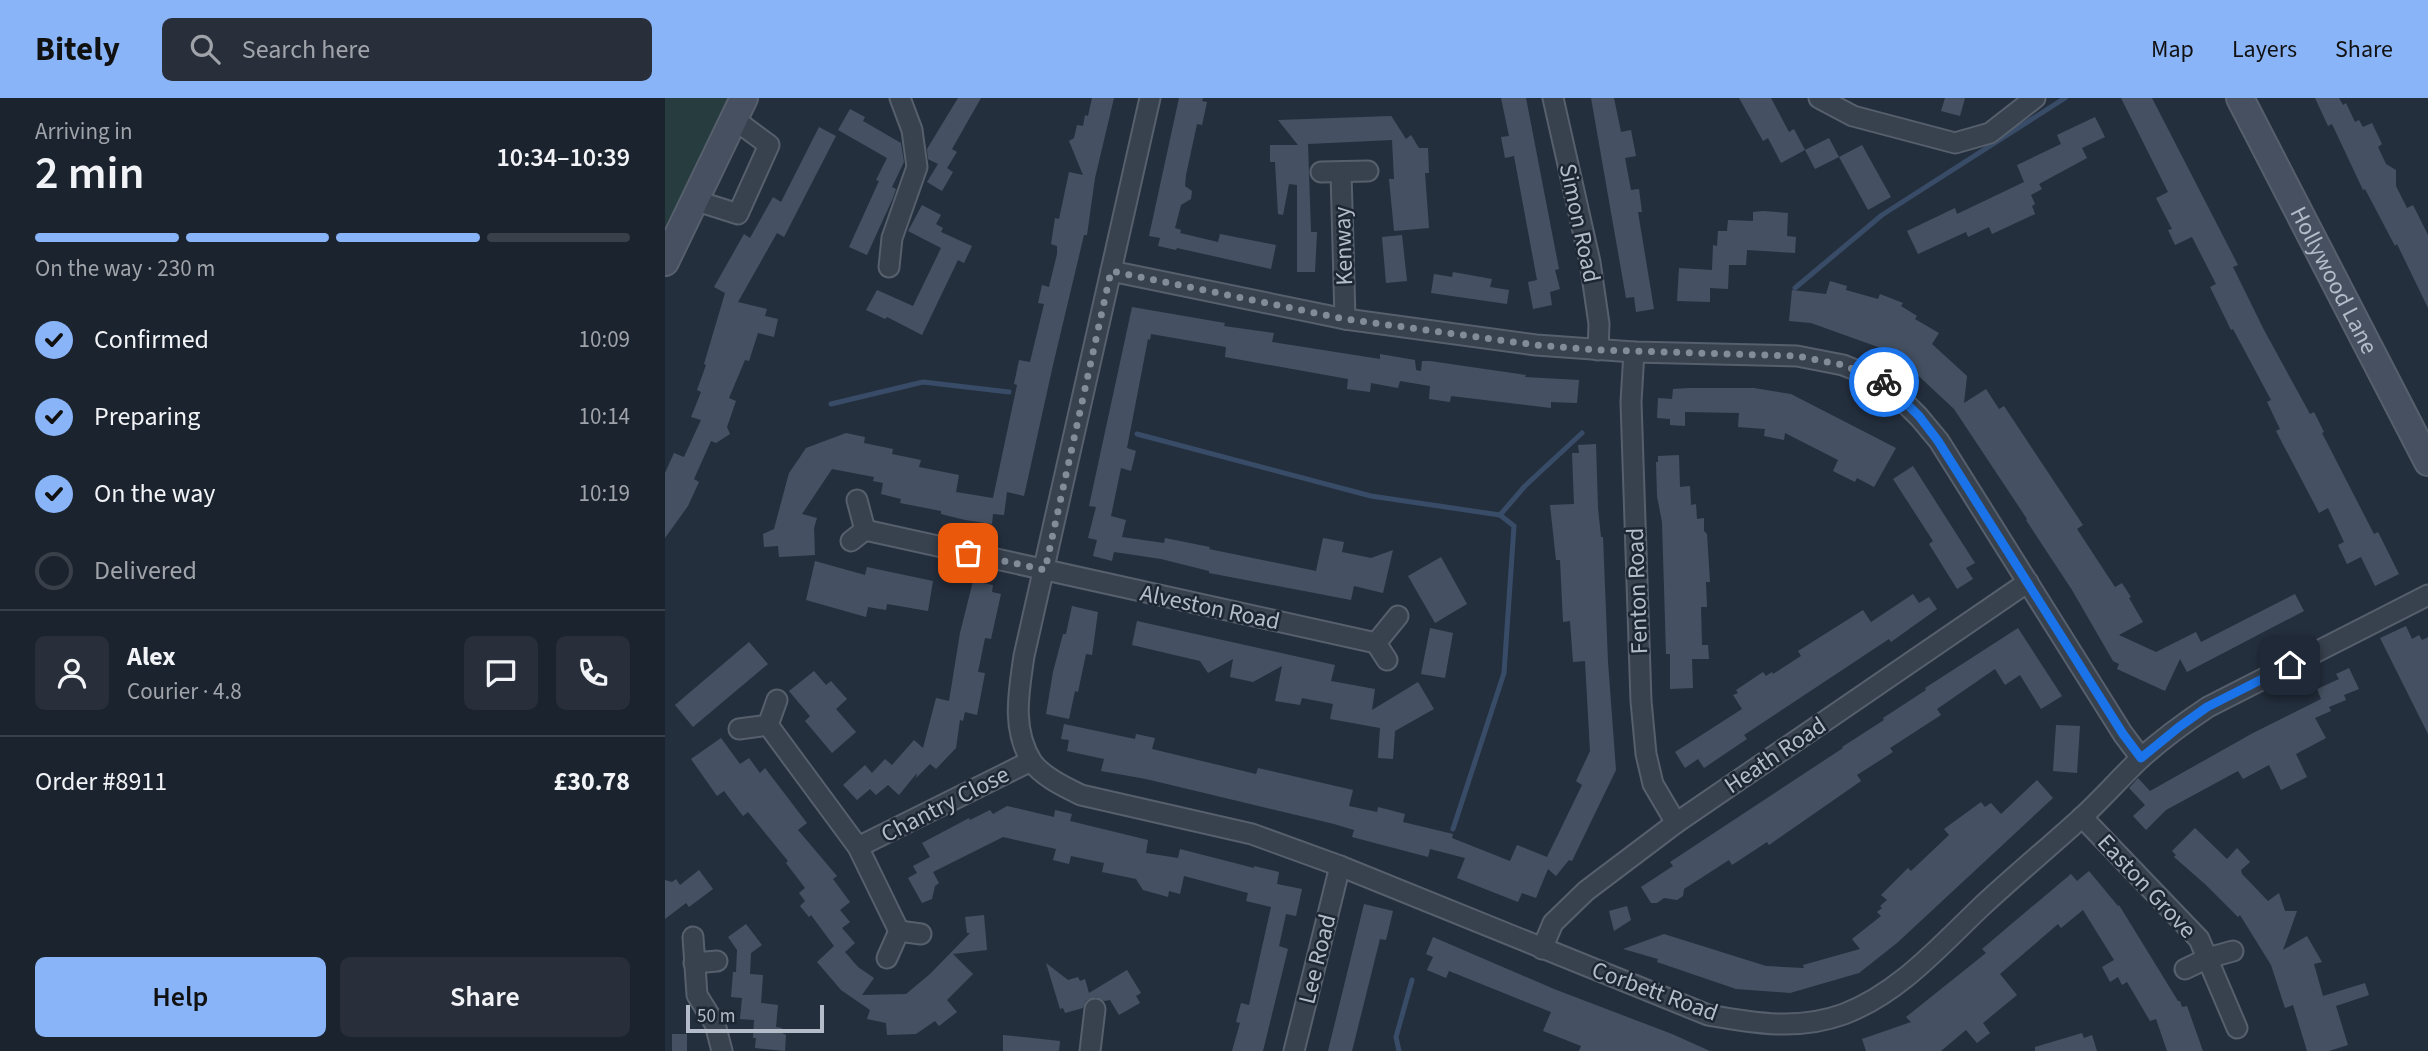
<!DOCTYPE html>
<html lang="en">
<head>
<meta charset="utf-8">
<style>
  :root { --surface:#1b232e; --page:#282f3a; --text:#f1f3f6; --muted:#a0a4aa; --line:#39404a; --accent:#8ab4f8 }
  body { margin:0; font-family:"Source Sans 3",sans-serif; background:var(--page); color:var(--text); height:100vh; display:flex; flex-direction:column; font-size:26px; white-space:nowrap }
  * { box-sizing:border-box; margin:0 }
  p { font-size:23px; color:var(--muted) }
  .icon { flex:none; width:38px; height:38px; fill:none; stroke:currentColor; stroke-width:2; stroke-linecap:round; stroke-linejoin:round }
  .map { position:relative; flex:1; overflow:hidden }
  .drawer { display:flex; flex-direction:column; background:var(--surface); width:665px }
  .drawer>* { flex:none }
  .scale { position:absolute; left:21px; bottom:18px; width:138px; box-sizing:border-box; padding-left:7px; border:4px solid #b4bcc9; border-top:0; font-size:19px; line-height:24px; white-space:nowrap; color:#b4bcc9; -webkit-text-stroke:5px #1d2633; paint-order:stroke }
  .pin { position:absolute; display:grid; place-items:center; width:60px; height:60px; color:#fff; margin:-30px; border-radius:14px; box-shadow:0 4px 10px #0006 }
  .courier { position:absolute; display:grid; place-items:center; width:70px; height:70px; margin:-35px; border:5px solid #1a73e8; border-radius:50%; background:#fff; color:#222; box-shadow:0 2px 9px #0007 }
  .summary em { font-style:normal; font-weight:600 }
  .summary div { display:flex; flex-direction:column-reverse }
  .summary { display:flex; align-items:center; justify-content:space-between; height:119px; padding:0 35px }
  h1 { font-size:46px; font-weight:600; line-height:52px }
  .bar { display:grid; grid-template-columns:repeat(4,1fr); gap:10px 7px; align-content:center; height:84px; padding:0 35px }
  .bar i { height:9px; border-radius:5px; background:var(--line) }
  .bar .active { background:var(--accent) }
  .bar p { grid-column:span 4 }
  .line { display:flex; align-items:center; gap:18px; padding:0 35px; border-top:2px solid var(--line) }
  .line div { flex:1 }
  .round { display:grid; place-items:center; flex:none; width:74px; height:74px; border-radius:10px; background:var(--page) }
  ol { padding:0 35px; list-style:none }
  li { display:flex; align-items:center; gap:21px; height:77px }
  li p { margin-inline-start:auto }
  li .icon { padding:7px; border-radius:50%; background:var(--accent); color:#111; stroke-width:4 }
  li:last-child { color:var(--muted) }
  li i { width:38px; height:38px; border:4px solid var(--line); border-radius:50% }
  .cta { display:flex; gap:14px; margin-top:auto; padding:14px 35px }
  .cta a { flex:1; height:80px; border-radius:10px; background:var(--accent); color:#111; font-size:28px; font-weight:600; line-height:80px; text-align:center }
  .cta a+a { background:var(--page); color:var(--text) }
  header { display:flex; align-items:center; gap:42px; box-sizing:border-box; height:98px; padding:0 35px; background:var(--accent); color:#111 }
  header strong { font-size:33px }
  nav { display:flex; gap:38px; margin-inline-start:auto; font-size:24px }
  .search { width:490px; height:63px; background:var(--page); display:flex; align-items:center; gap:18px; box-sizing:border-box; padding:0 24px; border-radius:10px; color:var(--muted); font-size:26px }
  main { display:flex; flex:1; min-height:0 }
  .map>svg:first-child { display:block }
  .green { fill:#263c3f }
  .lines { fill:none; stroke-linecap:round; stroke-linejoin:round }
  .stream { stroke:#394c67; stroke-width:5 }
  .building { fill:#455162 }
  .street-casing { stroke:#565f6c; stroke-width:23 }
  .secondary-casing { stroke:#565f6c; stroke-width:30 }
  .street { stroke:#38414e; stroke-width:19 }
  .secondary { stroke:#465061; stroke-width:26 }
  .done { stroke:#828b98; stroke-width:7; stroke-dasharray:0 12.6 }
  .route { stroke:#1a73e8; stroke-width:9 }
  .labels { text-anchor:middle; stroke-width:5; stroke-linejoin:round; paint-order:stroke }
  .street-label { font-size:24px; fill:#b4bcc9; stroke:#1d2633 }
</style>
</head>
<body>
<header>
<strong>Bitely</strong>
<div class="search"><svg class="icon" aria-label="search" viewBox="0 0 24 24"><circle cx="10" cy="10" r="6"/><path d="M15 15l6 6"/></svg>Search here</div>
<nav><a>Map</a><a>Layers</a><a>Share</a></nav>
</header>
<main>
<section class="drawer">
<div class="summary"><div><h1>2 min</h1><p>Arriving in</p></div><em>10:34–10:39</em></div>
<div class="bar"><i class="active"></i><i class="active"></i><i class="active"></i><i></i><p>On the way · 230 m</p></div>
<ol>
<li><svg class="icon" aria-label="check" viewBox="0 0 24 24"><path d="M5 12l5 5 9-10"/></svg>Confirmed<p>10:09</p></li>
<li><svg class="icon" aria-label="check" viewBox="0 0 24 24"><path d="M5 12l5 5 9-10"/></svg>Preparing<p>10:14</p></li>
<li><svg class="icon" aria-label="check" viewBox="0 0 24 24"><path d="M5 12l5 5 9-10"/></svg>On the way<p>10:19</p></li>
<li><i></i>Delivered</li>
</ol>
<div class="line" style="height:126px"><a class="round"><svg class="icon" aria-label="person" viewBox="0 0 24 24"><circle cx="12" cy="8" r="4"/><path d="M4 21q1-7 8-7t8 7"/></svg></a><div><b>Alex</b><p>Courier · 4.8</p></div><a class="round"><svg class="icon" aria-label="chat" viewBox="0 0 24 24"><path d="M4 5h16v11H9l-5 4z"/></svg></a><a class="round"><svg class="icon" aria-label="phone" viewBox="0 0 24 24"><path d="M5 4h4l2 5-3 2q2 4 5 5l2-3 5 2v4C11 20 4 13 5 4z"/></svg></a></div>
<div class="line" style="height:91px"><div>Order #8911</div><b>£30.78</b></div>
<div class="cta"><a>Help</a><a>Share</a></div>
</section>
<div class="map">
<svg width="1763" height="953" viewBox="0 0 1763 953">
  <rect width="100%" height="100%" fill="#242f3e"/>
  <!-- green -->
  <path class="green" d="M0 0H66L0 138Z"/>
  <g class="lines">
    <!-- stream -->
    <g class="stream">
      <path d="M1130 190 1217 117 1400 0"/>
      <path d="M166 306 258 284 344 294"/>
      <path d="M472 336 706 398 835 417 860 388 917 335"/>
      <path d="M788 731 839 575 849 428 835 417"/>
      <path d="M734 953 731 939 747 882"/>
    </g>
  </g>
  <!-- building -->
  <g class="building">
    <path d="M293 0H316L287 51 292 54 282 70 288 74 277 93 262 84 273 66 263 61 262 51Z"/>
    <path d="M427 0H449L430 80 422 137H419L388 267 359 398 342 394 339 417 328 416 327 426 300 422 276 416V413L235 405 236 401 216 396 218 385 208 383 209 379 167 371 137 416 152 420 149 430 150 457 114 459 113 448 99 449 98 436 109 431 124 375 135 359 141 350 181 335 200 339 199 345 228 351 227 356 256 362 254 369 294 377 291 394 328 400 352 287 349 286 354 262 365 264 379 206 373 205 377 187 384 189 392 156V148L386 146 390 120 394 121 404 74 418 77 404 43 409 40 412 27 418 28 420 17 423 18Z"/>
    <path d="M514 0H538L537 3 542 4 537 27 532 26 521 77 520 88 527 93 526 101 516 107 510 130 516 132 515 135 553 144 555 136 611 147 606 171 512 150 511 152 493 148 495 140 484 138Z"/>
    <path d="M836 0H861L894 171 890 172 895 191 885 194 887 207 868 211 863 184 872 182 849 58 840 60 836 39 844 38Z"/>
    <path d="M926 0H949L956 34 966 32 971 58 960 60 966 92 974 91 977 114H973L989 211 971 214 969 199 961 200Z"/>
    <path d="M1074 0H1106L1124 34 1129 31 1140 52 1116 65 1103 40 1098 43Z"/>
    <path d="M1280 0H1300L1295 18 1276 13Z"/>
    <path d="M1456 0H1487L1573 167 1568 169 1599 232 1645 316 1649 314 1659 334 1657 335 1709 436 1713 434 1734 476 1710 488 1696 459 1682 466 1673 447 1679 444 1663 410 1654 415 1611 333 1615 331 1602 304 1606 302 1568 231 1566 232 1545 189 1551 186 1527 139 1510 147 1503 132 1507 131 1491 100 1503 94Z"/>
    <path d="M1650 0H1674L1678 7 1681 5 1690 24 1694 22 1698 29 1707 25 1717 46 1713 49 1721 66 1731 72V88L1742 110 1748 107 1763 137V210L1732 146 1730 148 1700 91 1698 92 1667 26 1663 28Z"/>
    <path d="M185 11 200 19 198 23 236 45 239 64 227 89 231 91 228 100 202 157 184 149 214 83 211 82 222 60 173 32Z"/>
    <path d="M725 16 741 41 746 37 754 50H763L764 75H760L764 130 729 133 724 81H729L727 42 643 46 646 134H652L650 174H632V87L624 86 618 117 613 116 610 64H605V47H633L613 22 726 18Z"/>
    <path d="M1430 19 1440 39 1417 50 1422 60 1374 86 1377 91 1366 97 1370 106 1367 108 1370 116 1327 136 1324 129 1303 139 1301 134 1253 156 1242 133 1290 110 1292 116 1359 84 1352 67 1396 46 1392 37Z"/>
    <path d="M154 29 171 38 119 139 112 135 73 204 102 211 100 218 113 221 109 239 93 235 84 263 80 262 64 300 71 303 62 329 65 336 51 345 46 343 29 381 34 384 23 408 0 440V375L9 355 19 359 36 322 26 319 36 294 32 292 41 267 39 266 60 195 49 189 79 136 85 140 108 99 116 104Z"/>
    <path d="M1164 40 1174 59 1150 71 1140 52Z"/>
    <path d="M1197 47 1226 99 1203 112 1174 59Z"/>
    <path d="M257 107 276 117 271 126 278 130 276 134 307 148 299 165 293 162 257 237 222 219 220 221 201 212 212 192 248 208 276 150 243 133Z"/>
    <path d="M1098 113 1123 115 1122 138 1131 139 1130 155 1082 152 1081 167H1064L1063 191 1045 190V204L1012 203 1014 170 1047 172 1048 147 1052 148 1053 133H1062L1063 122 1088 123V114Z"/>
    <path d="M737 137 742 183 721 185 717 139Z"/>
    <path d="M788 174 827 181 825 189 844 192 842 206 766 195 769 176 787 179Z"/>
    <path d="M1165 183 1182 188 1181 192 1213 201 1215 196 1238 205 1236 208 1252 218 1250 221 1274 235 1267 246 1302 278 1299 305 1321 291 1334 311 1339 308 1418 427 1412 431 1450 489 1457 485 1466 499 1464 500 1478 524 1454 537 1491 554 1531 534 1536 544 1630 496 1639 513 1522 574 1515 561 1500 593 1452 571 1454 566 1448 563 1407 492 1361 422 1362 421 1289 311 1244 269 1213 249 1146 225 1124 223 1127 192 1161 196Z"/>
    <path d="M467 209 560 225 559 228 609 235 607 244 715 261V256L750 262 751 272 756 273 757 263H765L861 277 860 279 914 282 912 305 886 304V310L786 298 785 304 764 301 765 288 735 283 733 290 706 285 705 294 682 291 683 281 560 259 561 249 486 236 485 242 483 241 462 350 471 353 466 373 456 370 446 418 461 422 457 439 499 445 500 440 545 449 544 451 651 473 658 440 679 444 677 454 706 460 728 452 718 495 689 488 686 502 544 475V473L496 461 449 454 447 463 428 458 432 442 423 440 431 409 424 408Z"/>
    <path d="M1024 290H1089L1126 296 1231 350 1209 389 1192 380 1190 384 1168 373 1173 362 1120 335 1119 342 1099 338 1100 331 1073 329 1074 315 1020 314V328L1005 327V321L992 320 993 300 1007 301 1008 291Z"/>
    <path d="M931 346 933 410 936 439H938L943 564 951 672 907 763 904 762 891 778 883 771 871 800 857 795 853 804 792 780 800 760 765 751 763 759 687 739 689 732 669 726 481 681 436 673 439 661 402 653 404 642 396 641 399 626 470 641 471 636 490 640 487 651 591 676 593 670 688 692 684 708 712 714 713 709 740 716 738 724 788 736 787 740 845 763 852 747 882 759 917 687 911 683 925 653 920 563 908 564 905 523 898 524 895 462H891L885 407 909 406 907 355H914L913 347Z"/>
    <path d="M1014 357 1015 389 1025 388 1026 407 1031 406 1032 421 1039 420V433L1042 436 1045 484H1041L1042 509H1036L1037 547H1043L1044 561H1027L1028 590 1005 591V556H1001L997 424 992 398 991 364H993V358Z"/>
    <path d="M1248 368 1310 465 1301 470 1308 481 1292 491 1264 446 1268 443 1228 381Z"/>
    <path d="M776 459 802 506 770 525 743 478Z"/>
    <path d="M150 463 200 477 202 469 268 483 263 513 222 506 221 512 203 509 201 519 141 502Z"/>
    <path d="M308 483 328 487 327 494 336 496 326 541 320 540 313 574 320 575 312 617 300 614 298 623 295 622 291 650 271 671 265 666 251 680 252 675 234 697 223 687 211 697 205 691 192 702 178 687 200 667 207 675 220 661 227 667 249 642 258 650 271 600 284 603 295 535Z"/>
    <path d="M1248 496 1254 505 1264 499 1272 511 1226 544 1224 541 1079 637 1082 641 1039 670 1033 661 1020 670 1010 654 1077 611 1068 597 1073 595 1071 592 1098 574 1101 578 1107 574 1108 576 1136 558 1133 553 1198 512 1206 524Z"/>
    <path d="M407 508 433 514 427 557 421 556 413 594 410 593 404 621 381 616 388 574 398 536H401Z"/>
    <path d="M472 523 670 567 666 583 710 591 707 612 753 584 769 611 730 633 728 661 713 660 715 630 665 621 668 606 637 600 635 607 610 603 617 568 588 584 565 579 568 561 543 575 535 563 467 547Z"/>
    <path d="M1741 528 1747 541 1754 537 1757 542 1763 539V636L1715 540Z"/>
    <path d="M765 530 788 535 780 580 756 576Z"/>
    <path d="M1353 530 1397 598 1376 611 1355 577 1340 587 1330 571 1272 611 1276 617 1225 650 1228 654 1192 677 1196 683 1104 747 1102 744 1067 767 1064 762 1019 791 1018 798 1012 802 999 800 992 805H986L976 789 1008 768 1005 764 1178 650 1177 649 1219 622 1218 620 1261 592 1260 590Z"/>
    <path d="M84 544 103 566 28 629 10 607Z"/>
    <path d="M1684 570 1694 591 1679 597 1681 602 1664 609 1666 613 1650 620 1661 640 1631 656 1642 679 1616 692 1604 667 1578 681 1573 673 1501 712 1481 732 1468 718 1480 707 1464 690 1473 680 1485 693 1588 635 1656 601 1652 591 1674 581 1671 576Z"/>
    <path d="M149 573 161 587 166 583 182 601 171 611 191 634 167 655 140 623 145 618 124 593Z"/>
    <path d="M1391 627 1415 628 1412 675 1388 673Z"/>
    <path d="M56 640 75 666 84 660 95 675 100 670 142 725 133 732 172 778 168 781 185 804 175 812 185 824 177 830 190 845 180 854 193 869 209 880 197 897 241 896 265 876 305 835H302L300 819 319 817 322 852 288 856 308 876 282 902 292 914 274 928 270 923 251 936 222 937 221 925 202 921 205 912 176 892 152 864 169 848 146 817 144 819 135 808 140 803 134 795 140 790 121 765 123 763 83 714 78 718 59 693 52 698 26 661Z"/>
    <path d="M1372 682 1388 700 1232 845 1194 875 1125 895 1071 891 992 864 993 861 958 851 999 836 1101 868 1139 870 1138 867 1195 851 1187 841 1216 818 1212 814 1217 810 1215 808 1222 802 1216 797 1243 770 1246 773 1284 737 1279 731 1316 704 1320 709 1326 705 1336 716Z"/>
    <path d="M342 708 389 719 390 712 407 716 405 723 483 742 481 755 513 760 515 751 589 770V768L614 774 612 786 637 791 631 818 621 816 614 848 623 851 598 953H567L575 925 571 924 576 905 584 907 606 809 581 803 583 795 519 778 515 796 504 793 503 799 478 792 471 781 437 774 439 765 406 758 404 766 388 762 391 751 338 739 268 774 274 785 270 788 267 801 257 805 243 780 252 775 248 768 265 759 257 745 304 720 305 722 325 712 328 716Z"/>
    <path d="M1530 730 1562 761 1572 750 1585 764 1576 772 1577 776 1603 803 1614 795 1620 813H1632L1618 852 1642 838 1657 864 1649 866 1658 898 1700 885 1704 897 1671 908 1683 947 1664 953H1642L1628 907 1620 910 1606 867 1575 817 1573 819 1541 787 1509 759 1511 757 1507 753Z"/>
    <path d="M34 772 48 791 24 809 21 805 0 821V782L7 784 11 781 15 787Z"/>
    <path d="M1424 773 1453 808 1454 807 1513 903H1515L1517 909 1522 908 1538 953H1502L1491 921 1485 923 1462 884 1457 887 1453 879 1445 884 1437 869 1449 862 1418 812 1396 830 1393 826 1335 876 1352 897 1318 925 1325 935 1312 945 1301 932 1276 953H1201L1197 941 1246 924 1241 919 1321 855 1317 851 1357 817 1406 776 1412 783Z"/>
    <path d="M699 806 728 813 721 842 715 841 687 953H663Z"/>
    <path d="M962 808 966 822 949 833 944 813Z"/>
    <path d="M81 826 97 847 86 855 85 876 98 877 96 905 113 907 111 929 117 930V935L121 937 120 953 90 950 91 940H88L89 922 75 921 77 900 66 899 68 874H71L72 852 63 839Z"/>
    <path d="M768 839 889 891 1007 936 1045 953H914L916 948 878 933 886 914 784 873 781 880 762 872 768 859 761 856Z"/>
    <path d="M381 865 403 882 413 879 415 883 420 881 424 895 462 872 476 895 471 898 475 905 454 917 445 902 439 903 431 899 421 903 418 910 400 915 398 910 395 911Z"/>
    <path d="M1417 935 1419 940 1427 937 1432 953H1370V949Z"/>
    <rect x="7" y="936" width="15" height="17"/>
    <path d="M338 937 395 943 394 953H338Z"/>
  </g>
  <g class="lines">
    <defs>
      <g id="street">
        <path d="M485 0 359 558C354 593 346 631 367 664 378 679 400 689 416 697L587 736 675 768 1043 917C1089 925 1133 933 1179 916 1234 895 1274 849 1316 809 1348 779 1382 751 1415 721 1436 702 1455 680 1475 661 1496 642 1519 625 1543 609L1763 497"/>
        <path d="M888 0 925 164 934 226 933 252"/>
        <path d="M1154 0 1188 18 1290 45 1325 35 1370 0"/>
        <path d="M656 74 703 73"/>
        <path d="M676 74 680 221"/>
        <path d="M29 102 73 116 104 47 69 21"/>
        <path d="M224 169 227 140 252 69 247 32 235 0"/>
        <path d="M446 173 680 221 871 247 969 254 1132 258 1178 267 1218 283 1254 319 1274 343 1458 636 1476 660"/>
        <path d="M969 254 966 304 976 603 981 656 988 686 1011 725"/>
        <path d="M200 432 711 545"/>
        <path d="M186 443 200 432 192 402"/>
        <path d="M722 562 711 545 733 518"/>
        <path d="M103 627 193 749 234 833"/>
        <path d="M74 631 103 627 112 602"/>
        <path d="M1417 719 1534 841 1572 930"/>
        <path d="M193 749 366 663"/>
        <path d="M28 839 32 897 50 926 57 953"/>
        <path d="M877 851 888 825 921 793 1011 725 1363 484"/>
        <path d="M222 860 234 833 256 836"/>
        <path d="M29 865 52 863"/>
        <path d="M1520 871 1543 860 1568 853"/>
        <path d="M425 953 430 911"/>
        <path d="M629 953 675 768"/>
      </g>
      <g id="secondary">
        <path id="s1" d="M1575 0 1763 364"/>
        <path d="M0 164 79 0"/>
      </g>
    </defs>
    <!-- street casing -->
    <use href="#street" class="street-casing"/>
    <!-- secondary casing -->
    <use href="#secondary" class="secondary-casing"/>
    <!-- street -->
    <use href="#street" class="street"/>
    <!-- secondary -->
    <use href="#secondary" class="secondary"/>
  </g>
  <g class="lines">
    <!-- done -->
    <path class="done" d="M303 455 380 472 446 173 680 221 871 247 933 252 1132 258 1178 267 1219 284"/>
    <!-- route -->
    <path class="route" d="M1219 284 1254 318 1273 343 1458 636 1476 660 1514 629 1542 609 1625 567"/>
  </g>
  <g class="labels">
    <!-- street labels -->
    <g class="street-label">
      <text transform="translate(915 125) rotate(78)" y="8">Simon Road</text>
      <text transform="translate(678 148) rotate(-92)" y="8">Kenway</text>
      <text dy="8" stroke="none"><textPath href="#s1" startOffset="205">Hollywood Lane</textPath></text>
      <text transform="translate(972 493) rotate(-92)" y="8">Fenton Road</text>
      <text transform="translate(545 509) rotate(12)" y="8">Alveston Road</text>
      <text transform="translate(1110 657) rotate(-34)" y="8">Heath Road</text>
      <text transform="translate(280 706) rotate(-27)" y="8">Chantry Close</text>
      <text transform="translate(1482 788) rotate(47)" y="8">Easton Grove</text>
      <text transform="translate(652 861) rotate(-76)" y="8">Lee Road</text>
      <text transform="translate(990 893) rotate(20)" y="8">Corbett Road</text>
    </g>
  </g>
</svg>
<div class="scale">50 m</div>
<div class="pin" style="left:303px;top:455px;background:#ea580c"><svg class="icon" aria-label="bag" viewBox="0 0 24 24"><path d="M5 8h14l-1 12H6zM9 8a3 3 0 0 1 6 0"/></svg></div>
<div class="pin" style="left:1625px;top:567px;background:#1f2937"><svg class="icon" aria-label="home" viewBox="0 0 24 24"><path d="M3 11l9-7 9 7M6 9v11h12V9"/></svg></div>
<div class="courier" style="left:1219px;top:284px"><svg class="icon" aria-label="bike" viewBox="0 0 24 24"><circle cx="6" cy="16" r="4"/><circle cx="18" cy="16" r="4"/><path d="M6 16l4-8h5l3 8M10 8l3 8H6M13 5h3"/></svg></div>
</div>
</main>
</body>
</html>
